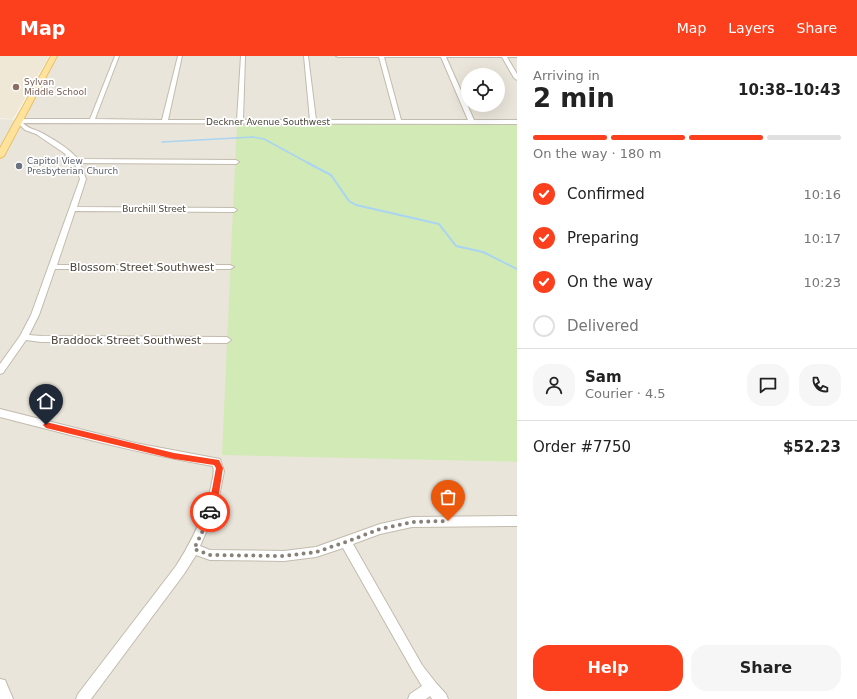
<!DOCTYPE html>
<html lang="en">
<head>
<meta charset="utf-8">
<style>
  :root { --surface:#fff; --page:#f6f6f6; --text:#222; --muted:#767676; --line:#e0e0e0; --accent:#fc3f1d }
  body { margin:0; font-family:"DejaVu Sans",sans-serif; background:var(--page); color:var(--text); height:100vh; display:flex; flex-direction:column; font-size:15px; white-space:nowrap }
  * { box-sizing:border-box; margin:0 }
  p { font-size:13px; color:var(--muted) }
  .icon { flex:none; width:22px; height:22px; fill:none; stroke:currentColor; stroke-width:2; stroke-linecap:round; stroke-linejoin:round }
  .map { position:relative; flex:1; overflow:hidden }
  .panel { display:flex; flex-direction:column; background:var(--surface); width:340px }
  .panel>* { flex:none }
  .tools { position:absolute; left:461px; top:12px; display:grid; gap:8px }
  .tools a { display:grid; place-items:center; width:44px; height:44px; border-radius:50%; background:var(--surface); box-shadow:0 4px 16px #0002; font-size:20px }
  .pin { position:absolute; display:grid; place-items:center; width:34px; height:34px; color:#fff; margin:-41px -17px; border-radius:50% 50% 50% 0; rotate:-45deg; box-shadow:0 0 4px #0007 }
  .pin .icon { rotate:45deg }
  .courier { position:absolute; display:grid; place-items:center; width:40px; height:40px; margin:-20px; border:3px solid #fc3f1d; border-radius:50%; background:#fff; color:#222; box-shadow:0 1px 5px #0007 }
  .summary em { font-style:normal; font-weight:700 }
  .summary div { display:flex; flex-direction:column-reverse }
  .summary { display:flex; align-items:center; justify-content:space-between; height:68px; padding:0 16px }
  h1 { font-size:26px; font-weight:700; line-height:30px }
  .bar { display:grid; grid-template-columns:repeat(4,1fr); gap:6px 4px; align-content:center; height:48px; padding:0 16px }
  .bar i { height:5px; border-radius:3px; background:var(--line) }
  .bar .current { background:var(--accent) }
  .bar p { grid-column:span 4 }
  .line { display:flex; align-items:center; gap:10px; padding:0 16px; border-top:1px solid var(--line) }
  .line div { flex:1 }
  .round { display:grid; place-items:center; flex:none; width:42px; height:42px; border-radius:16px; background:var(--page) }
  ol { padding:0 16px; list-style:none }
  li { display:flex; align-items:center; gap:12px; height:44px }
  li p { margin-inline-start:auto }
  li .icon { padding:4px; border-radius:50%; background:var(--accent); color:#fff; stroke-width:4 }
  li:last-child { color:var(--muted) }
  li i { width:22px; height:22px; border:2px solid var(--line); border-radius:50% }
  .button { display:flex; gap:8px; margin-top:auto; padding:8px 16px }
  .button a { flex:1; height:46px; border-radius:16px; background:var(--accent); color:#fff; font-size:16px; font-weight:700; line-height:46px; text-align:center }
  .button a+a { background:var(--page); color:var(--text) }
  header { display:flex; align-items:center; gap:24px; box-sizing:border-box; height:56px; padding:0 20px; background:var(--accent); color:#fff }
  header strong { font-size:19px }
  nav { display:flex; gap:22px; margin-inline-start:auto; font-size:14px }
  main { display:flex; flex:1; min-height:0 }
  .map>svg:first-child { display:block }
  .residential { fill:#eae5da; fill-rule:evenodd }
  .education { fill:#efe8d6 }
  .green { fill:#d2eab5 }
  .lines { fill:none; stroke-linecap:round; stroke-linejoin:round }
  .stream-far1 { stroke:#a9d4f2; stroke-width:1.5 }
  .stream { stroke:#a9d4f2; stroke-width:2 }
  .minor-casing { stroke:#c2bbae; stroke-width:2 }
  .major-casing { stroke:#e6c16a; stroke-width:2 }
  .minor { fill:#fff; fill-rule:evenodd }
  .major { fill:#ffe39c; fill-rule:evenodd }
  .route { fill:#fc3f1d }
  .done { stroke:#878178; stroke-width:4; stroke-dasharray:0 7.2 }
  .education-dot { fill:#8d6e63; stroke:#fff; stroke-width:1.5 }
  .worship-dot { fill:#6b7280; stroke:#fff; stroke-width:1.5 }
  .labels { text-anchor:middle; stroke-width:3.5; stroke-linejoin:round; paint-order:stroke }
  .far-education-label { font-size:9px; fill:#785e54; stroke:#fff; text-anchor:start }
  .far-street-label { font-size:9px; fill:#4b4439; stroke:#fff }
  .far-worship-label { font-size:9px; fill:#5b616d; stroke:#fff; text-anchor:start }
  .street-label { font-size:11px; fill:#4b4439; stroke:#fff }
</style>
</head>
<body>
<header>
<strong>Map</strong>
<nav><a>Map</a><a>Layers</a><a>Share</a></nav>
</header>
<main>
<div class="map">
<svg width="517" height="643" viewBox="0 0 517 643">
  <rect width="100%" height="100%" fill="#f6f3ec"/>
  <!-- residential -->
  <path class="residential" d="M55 0H517V67L222 398 517 406V643H0V63L20 64ZM468 19H498V49H468Z"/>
  <!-- education -->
  <path class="education" d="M0 0H49L13 63 0 62Z"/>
  <!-- green -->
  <path class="green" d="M237 65 517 67V406L222 399Z"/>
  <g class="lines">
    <!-- stream-far1 -->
    <path class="stream-far1" d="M162 86 253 81 264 83 310 108"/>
    <!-- stream -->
    <path class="stream" d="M308 107 331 119 349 145 356 149 439 168 456 190 483 196 517 213"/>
    <defs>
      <g id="minor">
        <path d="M115 0H119L95 63 162 64 178 0H182L168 64H237L241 0H245L243 64H310L304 0H308L316 64H396L379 1H338L336 0H517V1H507L517 18V24L514 22 502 1H446L474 64H517V68L23 67C28 73 35 73 42 77 55 84 68 92 78 103L236 104 239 106 236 108 80 107 86 123 77 151 234 152 237 154 234 156 75 155 57 209H230L234 211 230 213H55L39 259 29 279 41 280 227 281 231 284 227 287 41 286 26 284 3 317 0 318V308L20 280 31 259 80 123 75 108 64 97 36 78 25 74 16 65 19 63H90ZM384 1H441L468 64H401Z"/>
        <path d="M0 353 135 387 220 403 224 415 219 441 212 463 200 490 210 494 284 495 316 491 380 468 412 461 517 460V470L412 471 380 478 353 488 422 609 436 627 446 638 448 643H432L430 640 426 643H408L410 638 422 630 414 617 343 492 316 501 284 505 210 504 196 499 184 518 91 643H76L78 638 176 510C192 485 204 460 211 431 212 424 215 417 213 410 141 398 70 379 0 361Z"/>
        <path d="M0 623 5 624 13 643H0Z"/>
      </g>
      <path id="major" d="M51 0H57L4 100 0 102V92Z"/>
    </defs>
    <!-- minor casing -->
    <use href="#minor" class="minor-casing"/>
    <!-- major casing -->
    <use href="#major" class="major-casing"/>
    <!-- minor -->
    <use href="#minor" class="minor"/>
    <!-- major -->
    <use href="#major" class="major"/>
  </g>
  <!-- route -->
  <path class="route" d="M46 366 174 397 219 404 223 412 218 444 213 458 210 459 206 456 210 444 216 412 214 409 174 403 46 372 43 369Z"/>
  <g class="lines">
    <!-- done -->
    <path class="done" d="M210 456 206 468 194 493 210 499 284 500 316 496 346 486 380 473 412 466 448 465"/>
  </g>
  <!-- markers -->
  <circle class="education-dot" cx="16" cy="31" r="4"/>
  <circle class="worship-dot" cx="19" cy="110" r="4"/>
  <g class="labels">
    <!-- far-education labels -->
    <g class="far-education-label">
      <text x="24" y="29">Sylvan<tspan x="24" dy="10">Middle School</tspan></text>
    </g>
    <!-- far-street labels -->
    <g class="far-street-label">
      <text x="268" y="69">Deckner Avenue Southwest</text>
      <text x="154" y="156">Burchill Street</text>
    </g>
    <!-- far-worship labels -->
    <g class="far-worship-label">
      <text x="27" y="108">Capitol View<tspan x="27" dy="10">Presbyterian Church</tspan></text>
    </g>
    <!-- street labels -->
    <g class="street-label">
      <text x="142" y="215">Blossom Street Southwest</text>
      <text x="126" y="288">Braddock Street Southwest</text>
    </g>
  </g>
</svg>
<div class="tools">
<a><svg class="icon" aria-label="locate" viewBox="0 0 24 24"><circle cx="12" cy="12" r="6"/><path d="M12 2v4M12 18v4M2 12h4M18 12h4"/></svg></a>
</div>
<div class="pin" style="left:448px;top:465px;background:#ea580c"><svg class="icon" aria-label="bag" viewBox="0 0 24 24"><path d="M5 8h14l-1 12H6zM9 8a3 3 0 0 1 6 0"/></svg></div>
<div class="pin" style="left:46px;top:369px;background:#1f2937"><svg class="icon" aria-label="home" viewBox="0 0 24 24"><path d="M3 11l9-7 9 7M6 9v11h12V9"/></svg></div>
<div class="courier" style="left:210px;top:456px"><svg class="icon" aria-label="car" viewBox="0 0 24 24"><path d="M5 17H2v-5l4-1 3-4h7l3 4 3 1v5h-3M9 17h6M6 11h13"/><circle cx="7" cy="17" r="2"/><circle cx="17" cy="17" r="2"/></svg></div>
</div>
<section class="panel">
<div class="summary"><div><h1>2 min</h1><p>Arriving in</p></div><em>10:38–10:43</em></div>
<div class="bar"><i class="current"></i><i class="current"></i><i class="current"></i><i></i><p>On the way · 180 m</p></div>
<ol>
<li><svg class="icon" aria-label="check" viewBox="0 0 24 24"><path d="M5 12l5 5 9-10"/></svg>Confirmed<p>10:16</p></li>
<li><svg class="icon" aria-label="check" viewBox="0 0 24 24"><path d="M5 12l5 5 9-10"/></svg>Preparing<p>10:17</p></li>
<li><svg class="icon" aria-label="check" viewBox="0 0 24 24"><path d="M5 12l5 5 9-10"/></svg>On the way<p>10:23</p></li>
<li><i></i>Delivered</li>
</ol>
<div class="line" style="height:72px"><a class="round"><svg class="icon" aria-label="person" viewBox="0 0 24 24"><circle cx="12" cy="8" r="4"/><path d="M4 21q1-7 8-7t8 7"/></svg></a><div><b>Sam</b><p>Courier · 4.5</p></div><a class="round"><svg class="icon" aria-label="chat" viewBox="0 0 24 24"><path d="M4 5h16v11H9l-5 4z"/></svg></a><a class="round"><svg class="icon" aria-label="phone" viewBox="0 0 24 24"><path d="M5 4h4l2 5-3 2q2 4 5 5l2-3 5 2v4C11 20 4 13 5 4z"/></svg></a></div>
<div class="line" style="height:52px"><div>Order #7750</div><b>$52.23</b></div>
<div class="button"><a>Help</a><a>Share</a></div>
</section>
</main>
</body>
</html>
